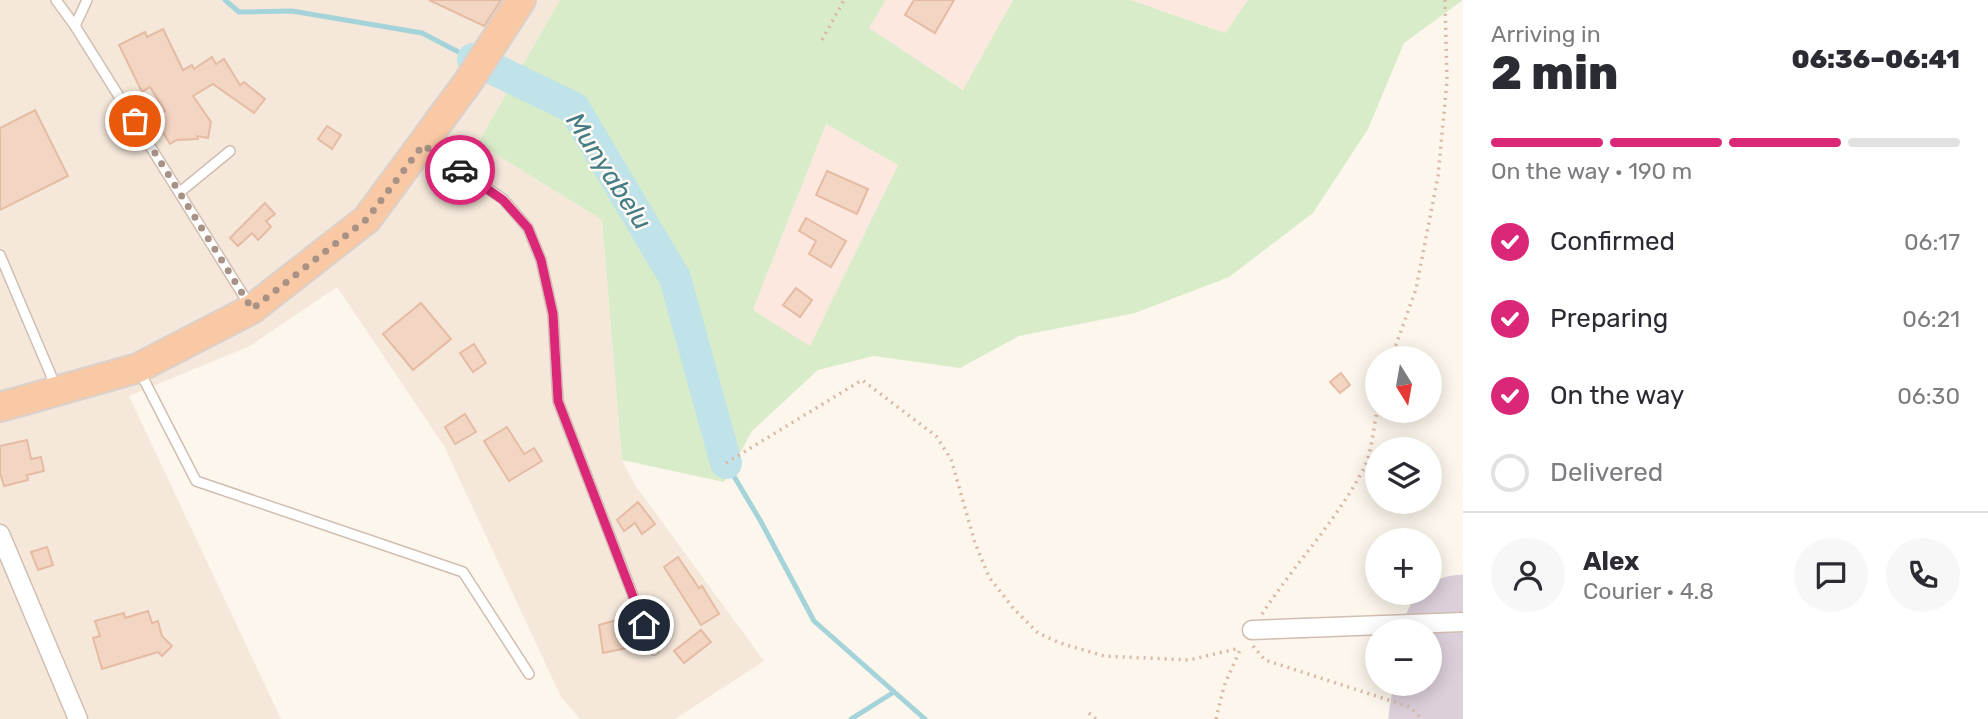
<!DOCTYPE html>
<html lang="en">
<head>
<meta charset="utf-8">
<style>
  :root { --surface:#fff; --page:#f7f7f7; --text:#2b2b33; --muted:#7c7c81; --line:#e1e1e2; --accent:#db2777 }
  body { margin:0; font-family:Rubik,sans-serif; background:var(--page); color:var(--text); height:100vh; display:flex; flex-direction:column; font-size:26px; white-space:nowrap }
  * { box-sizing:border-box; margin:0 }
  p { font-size:23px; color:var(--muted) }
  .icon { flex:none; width:38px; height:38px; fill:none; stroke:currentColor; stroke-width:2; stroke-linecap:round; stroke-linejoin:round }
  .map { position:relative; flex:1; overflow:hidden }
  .drawer { display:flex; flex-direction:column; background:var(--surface); width:525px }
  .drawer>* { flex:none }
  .needle { width:46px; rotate:169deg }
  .tools { position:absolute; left:1365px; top:346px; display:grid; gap:14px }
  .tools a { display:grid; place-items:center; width:77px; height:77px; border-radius:50%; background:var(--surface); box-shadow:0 4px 18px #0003; font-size:35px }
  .pin { position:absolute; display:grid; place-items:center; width:60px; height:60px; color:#fff; margin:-30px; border:4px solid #fff; border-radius:50%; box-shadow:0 2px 7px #0007 }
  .courier { position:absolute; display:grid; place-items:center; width:70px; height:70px; margin:-35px; border:5px solid #db2777; border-radius:50%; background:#fff; color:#222; box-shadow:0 2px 9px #0007 }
  .overview em { font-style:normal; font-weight:800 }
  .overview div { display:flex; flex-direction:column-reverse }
  .overview { display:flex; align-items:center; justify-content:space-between; height:119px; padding:0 28px }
  h1 { font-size:46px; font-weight:800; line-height:52px }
  .bar { display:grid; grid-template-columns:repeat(4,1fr); gap:10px 7px; align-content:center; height:84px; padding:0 28px }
  .bar i { height:9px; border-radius:5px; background:var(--line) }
  .bar .on { background:var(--accent) }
  .bar p { grid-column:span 4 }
  .line { display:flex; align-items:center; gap:18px; padding:0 28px; border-top:2px solid var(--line) }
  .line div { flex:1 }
  .round { display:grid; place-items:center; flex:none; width:74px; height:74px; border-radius:37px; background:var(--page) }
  ol { padding:0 28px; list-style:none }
  li { display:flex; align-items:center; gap:21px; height:77px }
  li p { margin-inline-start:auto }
  li .icon { padding:7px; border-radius:50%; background:var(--accent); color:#fff; stroke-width:4 }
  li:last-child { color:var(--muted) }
  li i { width:38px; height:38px; border:4px solid var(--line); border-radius:50% }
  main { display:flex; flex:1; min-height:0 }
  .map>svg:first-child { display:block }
  .residential { fill:#f5e8da }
  .commercial { fill:#fde8e0 }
  .green { fill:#d8ecc9; fill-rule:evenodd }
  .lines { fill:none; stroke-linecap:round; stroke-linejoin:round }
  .stream { stroke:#a5d3da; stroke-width:5 }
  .river { stroke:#bfe3e8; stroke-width:32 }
  .runway { stroke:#dbcfda; stroke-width:121 }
  .building { fill:#f3d5c3; stroke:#e6bba3; stroke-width:2 }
  .service-casing { stroke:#d1beb0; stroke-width:12 }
  .minor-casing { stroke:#d1beb0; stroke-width:21 }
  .trunk-casing { stroke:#dad1cd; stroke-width:32 }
  .path { stroke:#d9b8a5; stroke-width:3.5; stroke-dasharray:2 5; stroke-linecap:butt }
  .service { stroke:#fff; stroke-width:9 }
  .minor { stroke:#fff; stroke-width:18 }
  .trunk { stroke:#f9c8a4; stroke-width:28 }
  .done { stroke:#a89285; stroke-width:7; stroke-dasharray:0 12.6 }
  .route { stroke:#db2777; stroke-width:9 }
  .labels { text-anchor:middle; stroke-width:5; stroke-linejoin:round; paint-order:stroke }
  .water-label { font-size:26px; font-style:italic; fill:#437c86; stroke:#fffaf3 }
</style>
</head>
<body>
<main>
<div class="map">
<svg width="1463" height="719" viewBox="0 0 1463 719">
  <rect width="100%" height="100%" fill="#fdf6ec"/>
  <!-- residential -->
  <path class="residential" d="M0 0H560L478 143 602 220 622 460 635 485 764 661 675 719H580L561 697 444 446 337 287 250 346 129 396 281 719H0Z"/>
  <!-- commercial -->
  <g class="commercial">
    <path d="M886 0H1013L964 90 868 28Z"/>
    <path d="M1131 0H1248L1225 33Z"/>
    <path d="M826 124 898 165 810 347 753 310Z"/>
  </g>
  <!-- green -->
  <path class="green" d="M560 0H886L869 28 963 90 1013 0H1131L1225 33 1248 0H1463L1404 43 1368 129 1313 213 1229 277 1135 313 1019 336 960 368 874 356 818 370 752 431 724 482 622 460 602 220 478 143ZM826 124 898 165 810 346 753 310Z"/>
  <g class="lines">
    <!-- stream -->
    <g class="stream">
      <path d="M225 0 239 12 292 11 422 33 472 59"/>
      <path d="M726 463 760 520 814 621 925 719"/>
      <path d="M851 719 894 692"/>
    </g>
    <!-- river -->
    <path class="river" d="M473 59 574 108 675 278 726 463"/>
    <!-- runway -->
    <path class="runway" d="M1449 719 1463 635"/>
  </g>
  <!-- building -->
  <g class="building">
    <path d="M429 0H501L484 26Z"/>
    <path d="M914 0H954L935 33 905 15Z"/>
    <path d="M163 29 183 70 192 65 194 69 212 57 216 64 224 59 240 85 244 82 265 99 254 113 213 84 193 96 211 122 208 138 197 136 198 139 177 140 170 144 154 118 165 111 150 87 142 92 119 45 145 32 147 37Z"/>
    <path d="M35 110 68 176 0 210V128Z"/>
    <path d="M327 126 341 135 332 149 318 139Z"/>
    <path d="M827 171 868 189 857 214 816 195Z"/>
    <path d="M265 203 275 214 266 221 271 227 258 240 252 233 238 246 230 238Z"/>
    <path d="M806 218 846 241 831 267 809 254 816 241 799 231Z"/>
    <path d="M796 288 812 300 800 317 783 305Z"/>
    <path d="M421 303 451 339 413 370 383 334Z"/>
    <path d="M474 344 486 363 473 372 460 353Z"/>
    <path d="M1341 373 1350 385 1340 393 1330 382Z"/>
    <path d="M465 414 476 432 455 444 445 427Z"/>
    <path d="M507 427 524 454 534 448 542 461 509 481 484 441Z"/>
    <path d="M27 440 31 459 41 457 44 471 27 475 28 480 4 486 0 473V446Z"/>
    <path d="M638 502 655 524 642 534 635 523 624 531 617 520Z"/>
    <path d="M47 547 53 565 38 570 31 552Z"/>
    <path d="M678 557 699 588 702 586 719 614 701 625 664 567Z"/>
    <path d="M148 611 152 623 158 621 162 636 172 646 162 656 158 652 102 669 93 638 100 636 95 621 124 613 125 618Z"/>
    <path d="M620 619 627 648 603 653 599 625Z"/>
    <path d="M701 630 711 642 684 663 674 651Z"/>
  </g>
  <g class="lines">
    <defs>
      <g id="service">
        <path d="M56 0 75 26 250 306"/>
        <path d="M75 26 87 0"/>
        <path d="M425 146 503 199 528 228 541 260 553 314 558 401 654 650"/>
        <path d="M180 192 230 151"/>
        <path d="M0 255 56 387"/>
        <path d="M140 372 196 481 463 572 529 674"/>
      </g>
      <g id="minor">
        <path d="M0 534 78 719"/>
        <path d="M1252 630 1463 622"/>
      </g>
      <path id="trunk" d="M0 407 138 368 252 309 367 219 468 82 521 0"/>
    </defs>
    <!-- service casing -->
    <use href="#service" class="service-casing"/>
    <!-- minor casing -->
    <use href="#minor" class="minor-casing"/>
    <!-- trunk casing -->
    <use href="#trunk" class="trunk-casing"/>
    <!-- path -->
    <g class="path">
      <path d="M822 40 844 0"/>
      <path d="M1391 359 1416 289 1438 176 1447 81 1445 0"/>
      <path d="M726 463 862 380 936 436 951 459 975 543 989 577 1013 608 1038 633 1060 643 1104 656 1189 660 1240 648"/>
      <path d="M1262 614C1294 565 1336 521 1363 470 1372 453 1373 430 1377 411"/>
      <path d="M1253 646 1265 660 1410 707 1422 719"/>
      <path d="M1089 713 1096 719"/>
      <path d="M1216 719 1224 686 1240 650"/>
    </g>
    <!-- service -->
    <use href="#service" class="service"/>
    <!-- minor -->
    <use href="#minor" class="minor"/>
    <!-- trunk -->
    <use href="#trunk" class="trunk"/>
  </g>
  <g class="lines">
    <!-- done -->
    <path class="done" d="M135 121 252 309 367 219 423 145 460 170"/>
    <!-- route -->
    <path class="route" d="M460 170 503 200 528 228 541 260 553 314 558 401 644 625"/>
  </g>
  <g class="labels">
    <!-- water labels -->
    <g class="water-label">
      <text transform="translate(609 171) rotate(57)" y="9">Munyabelu</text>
    </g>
  </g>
</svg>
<div class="tools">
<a><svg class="needle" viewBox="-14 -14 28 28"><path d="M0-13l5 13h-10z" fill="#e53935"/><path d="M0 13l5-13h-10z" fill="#7c7c81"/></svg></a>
<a><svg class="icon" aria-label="layers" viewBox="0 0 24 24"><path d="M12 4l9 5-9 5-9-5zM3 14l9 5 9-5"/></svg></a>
<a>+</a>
<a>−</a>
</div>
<div class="pin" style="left:135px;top:121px;background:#ea580c"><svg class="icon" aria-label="bag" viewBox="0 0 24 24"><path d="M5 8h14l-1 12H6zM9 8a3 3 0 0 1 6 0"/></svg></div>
<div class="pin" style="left:644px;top:625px;background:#1f2937"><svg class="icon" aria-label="home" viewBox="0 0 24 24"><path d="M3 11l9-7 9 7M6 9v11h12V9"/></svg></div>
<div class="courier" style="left:460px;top:170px"><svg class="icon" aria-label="car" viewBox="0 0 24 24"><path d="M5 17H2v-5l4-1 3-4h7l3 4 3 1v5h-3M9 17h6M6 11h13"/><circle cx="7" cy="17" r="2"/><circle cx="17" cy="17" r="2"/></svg></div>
</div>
<section class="drawer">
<div class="overview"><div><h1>2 min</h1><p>Arriving in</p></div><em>06:36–06:41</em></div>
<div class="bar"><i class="on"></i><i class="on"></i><i class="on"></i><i></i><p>On the way · 190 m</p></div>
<ol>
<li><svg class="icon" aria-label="check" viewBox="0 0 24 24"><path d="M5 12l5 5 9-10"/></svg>Confirmed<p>06:17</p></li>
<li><svg class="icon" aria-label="check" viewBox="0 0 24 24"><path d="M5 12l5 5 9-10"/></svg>Preparing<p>06:21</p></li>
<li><svg class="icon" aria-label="check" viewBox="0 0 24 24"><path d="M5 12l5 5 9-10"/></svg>On the way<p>06:30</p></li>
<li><i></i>Delivered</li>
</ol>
<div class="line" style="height:126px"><a class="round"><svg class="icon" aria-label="person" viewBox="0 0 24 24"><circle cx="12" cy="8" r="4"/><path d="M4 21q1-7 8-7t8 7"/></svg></a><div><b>Alex</b><p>Courier · 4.8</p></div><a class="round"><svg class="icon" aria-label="chat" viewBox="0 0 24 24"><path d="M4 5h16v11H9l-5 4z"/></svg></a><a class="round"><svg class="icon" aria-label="phone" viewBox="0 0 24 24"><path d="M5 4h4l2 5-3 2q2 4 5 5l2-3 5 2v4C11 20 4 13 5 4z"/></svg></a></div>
</section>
</main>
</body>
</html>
